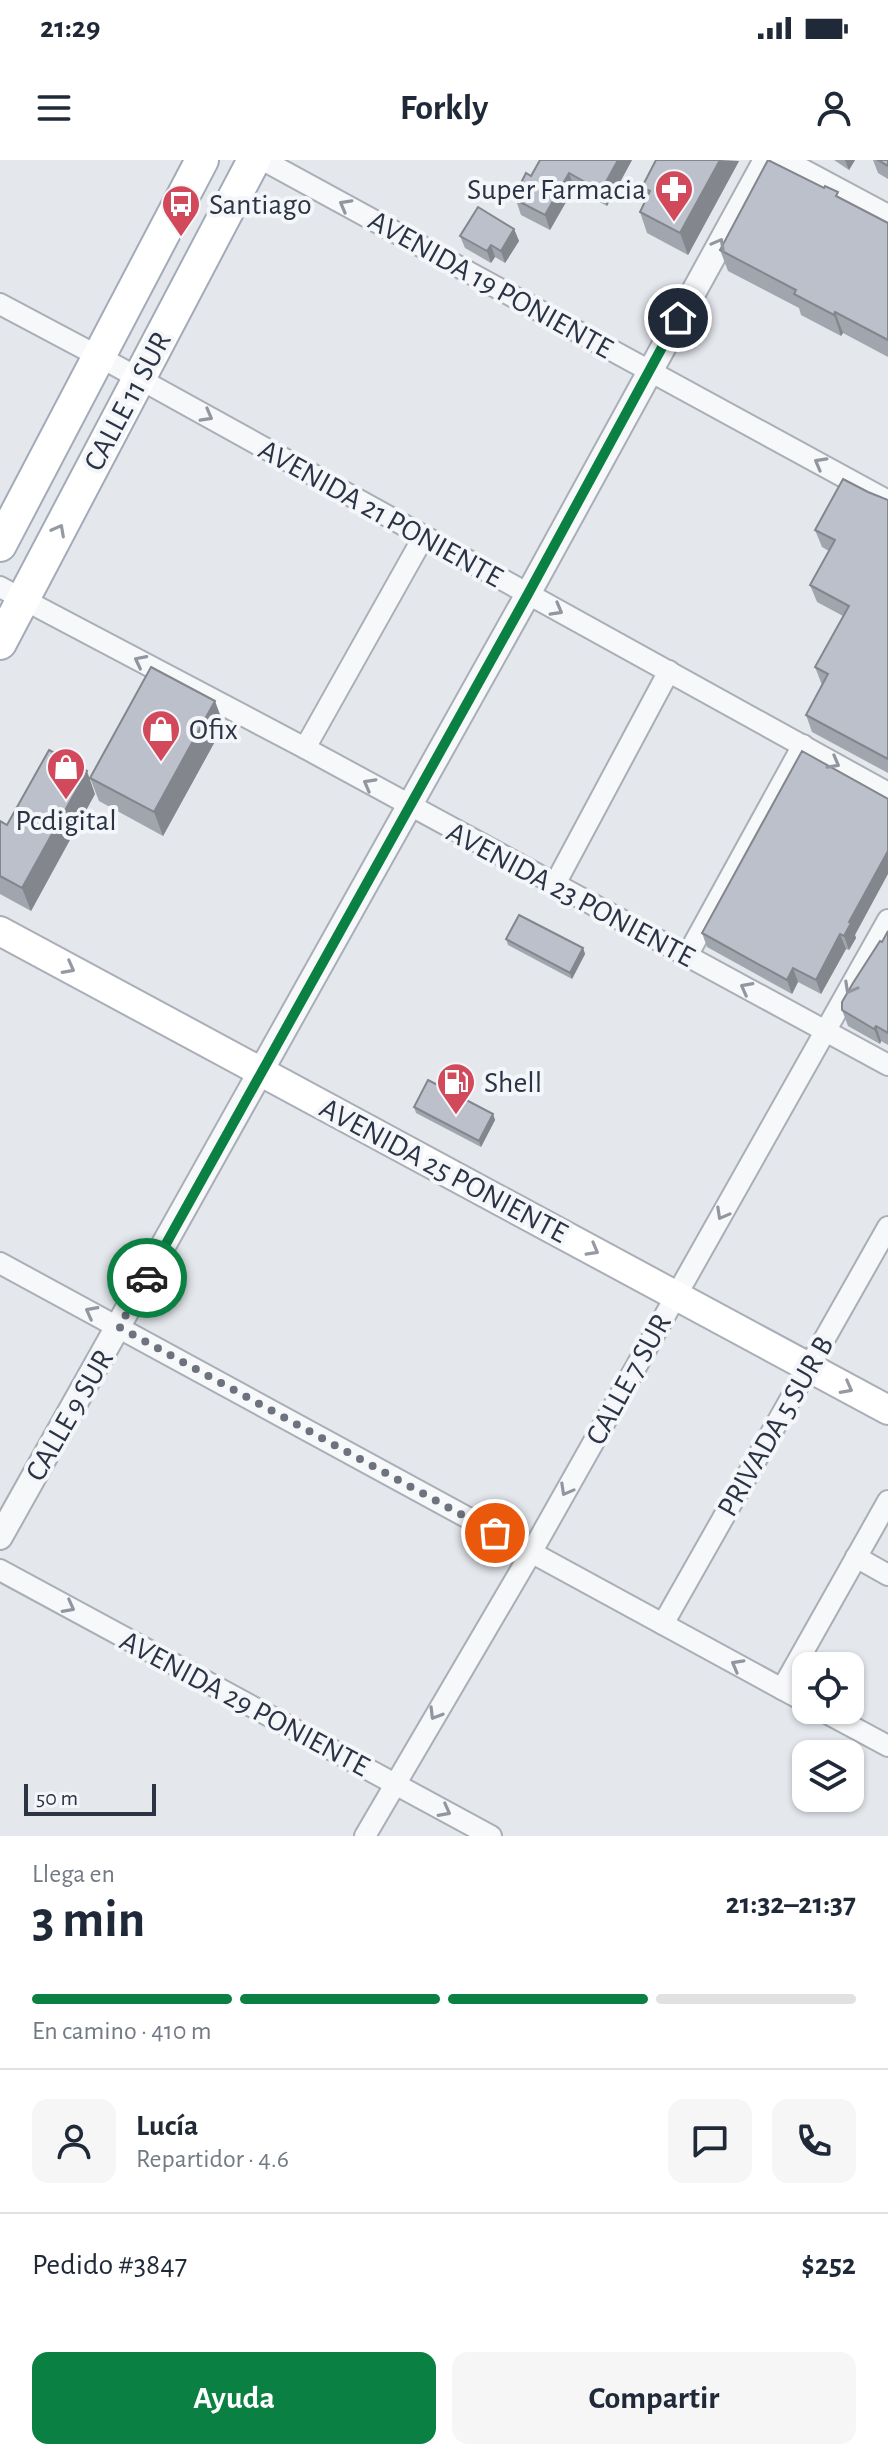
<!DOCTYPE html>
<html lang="es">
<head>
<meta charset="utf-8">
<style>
  :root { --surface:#fff; --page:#f6f6f7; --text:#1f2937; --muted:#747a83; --line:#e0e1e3; --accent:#0b8043 }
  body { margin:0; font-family:"Alegreya Sans",sans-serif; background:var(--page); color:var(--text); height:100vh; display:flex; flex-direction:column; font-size:30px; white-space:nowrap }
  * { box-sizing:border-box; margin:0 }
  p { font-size:26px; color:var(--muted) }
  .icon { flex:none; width:44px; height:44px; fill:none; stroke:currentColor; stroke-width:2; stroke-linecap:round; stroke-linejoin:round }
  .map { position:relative; height:1676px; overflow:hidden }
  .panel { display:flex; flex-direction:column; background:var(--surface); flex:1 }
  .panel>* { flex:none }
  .controls { position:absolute; left:792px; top:1492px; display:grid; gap:16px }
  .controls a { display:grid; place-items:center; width:72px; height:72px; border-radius:16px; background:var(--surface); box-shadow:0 2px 6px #0004; font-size:40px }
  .scale { position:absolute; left:24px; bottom:20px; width:132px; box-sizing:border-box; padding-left:8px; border:4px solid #2b3445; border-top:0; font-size:22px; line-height:28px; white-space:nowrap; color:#2b3445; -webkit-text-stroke:6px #f4f6f9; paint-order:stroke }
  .pin { position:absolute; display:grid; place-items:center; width:68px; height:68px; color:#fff; margin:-34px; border:4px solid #fff; border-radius:50%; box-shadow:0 2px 8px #0007 }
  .courier { position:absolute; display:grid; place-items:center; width:80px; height:80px; margin:-40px; border:6px solid #0b8043; border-radius:50%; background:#fff; color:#222; box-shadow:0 2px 10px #0007 }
  .summary em { font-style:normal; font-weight:700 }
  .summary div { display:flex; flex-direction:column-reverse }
  .summary { display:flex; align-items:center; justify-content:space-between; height:136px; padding:0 32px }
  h1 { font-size:52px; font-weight:700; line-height:60px }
  .bar { display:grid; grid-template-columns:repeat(4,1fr); gap:12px 8px; align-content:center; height:96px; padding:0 32px }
  .bar i { height:10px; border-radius:6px; background:var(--line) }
  .bar .selected { background:var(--accent) }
  .bar p { grid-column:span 4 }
  .line { display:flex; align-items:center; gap:20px; padding:0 32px; border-top:2px solid var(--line) }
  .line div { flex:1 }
  .round { display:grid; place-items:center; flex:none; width:84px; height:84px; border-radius:16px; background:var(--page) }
  .button { display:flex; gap:16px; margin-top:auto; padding:16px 32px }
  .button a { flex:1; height:92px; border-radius:16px; background:var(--accent); color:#fff; font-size:32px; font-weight:700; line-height:92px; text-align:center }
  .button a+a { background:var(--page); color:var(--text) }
  .status { display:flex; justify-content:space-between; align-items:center; height:56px; padding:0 40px; background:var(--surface); direction:ltr }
  .status svg { height:22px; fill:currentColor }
  header { display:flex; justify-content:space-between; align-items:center; height:104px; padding:0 32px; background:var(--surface); font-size:36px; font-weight:700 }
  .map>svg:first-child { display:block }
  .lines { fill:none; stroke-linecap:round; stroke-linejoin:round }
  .minor-casing { stroke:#a9aeb7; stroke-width:24 }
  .tertiary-casing { stroke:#a9aeb7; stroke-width:28 }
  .secondary-casing { stroke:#a9aeb7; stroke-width:32 }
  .primary-casing { stroke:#a3abb8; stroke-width:36 }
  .minor { stroke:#f7f8fa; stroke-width:20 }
  .tertiary { stroke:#f7f8fa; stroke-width:24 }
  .secondary { stroke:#fff; stroke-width:28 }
  .primary { stroke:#fff; stroke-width:32 }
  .wall { fill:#a1a5ae }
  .shaded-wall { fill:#83868d }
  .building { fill:#bbc0ca; stroke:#83868d; stroke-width:2 }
  .oneway { stroke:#9196a0 }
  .oneway2 { stroke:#959aa2 }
  .done { stroke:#6c737f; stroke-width:8; stroke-dasharray:0 14.4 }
  .route { stroke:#0b8043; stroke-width:10 }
  .labels { text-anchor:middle; stroke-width:8; stroke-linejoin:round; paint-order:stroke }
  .poi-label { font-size:30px; fill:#2b3445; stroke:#f4f6f9; text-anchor:start }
  .street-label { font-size:30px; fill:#2b3445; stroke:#f4f6f9 }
</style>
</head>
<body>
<div class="status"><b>21:29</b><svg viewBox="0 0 49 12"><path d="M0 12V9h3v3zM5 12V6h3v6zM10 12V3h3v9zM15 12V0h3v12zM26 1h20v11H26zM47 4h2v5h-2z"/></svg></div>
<header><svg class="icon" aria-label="menu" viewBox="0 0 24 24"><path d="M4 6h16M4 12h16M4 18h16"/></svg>Forkly<svg class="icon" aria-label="person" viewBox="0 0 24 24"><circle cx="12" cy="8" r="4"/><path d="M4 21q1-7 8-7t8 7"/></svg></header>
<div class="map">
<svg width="888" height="1676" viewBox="0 0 888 1676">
  <rect width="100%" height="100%" fill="#e4e7ec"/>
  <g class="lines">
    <defs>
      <g id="minor">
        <path d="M263 0 888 341"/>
        <path d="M785 0 888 55"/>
        <path d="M0 144 111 203 888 633"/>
        <path d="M0 427 305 588 888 905"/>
        <path d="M305 588 424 376"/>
        <path d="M555 724 669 511"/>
        <path d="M687 796 803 585"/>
        <path d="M0 1103 806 1542"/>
        <path d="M856 1397 888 1415"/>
        <path d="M0 1410 491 1676"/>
        <path d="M663 1464 888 1067"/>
        <path d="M782 1529 888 1341"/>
        <path d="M821 1550 888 1586"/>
        <path d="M365 1676 531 1393 888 760"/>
      </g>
      <path id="tertiary" d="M0 1377 528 434 766 0"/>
      <path id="secondary" d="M0 771 888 1250"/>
      <g id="primary">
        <path d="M0 385 202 0"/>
        <path d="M0 483 254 0"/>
      </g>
    </defs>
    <!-- minor casing -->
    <use href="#minor" class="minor-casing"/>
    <!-- tertiary casing -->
    <use href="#tertiary" class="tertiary-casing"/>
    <!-- secondary casing -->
    <use href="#secondary" class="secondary-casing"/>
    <!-- primary casing -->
    <use href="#primary" class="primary-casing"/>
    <!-- minor -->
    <use href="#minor" class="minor"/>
    <!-- tertiary -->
    <use href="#tertiary" class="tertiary"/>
    <!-- secondary -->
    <use href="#secondary" class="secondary"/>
    <!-- primary -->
    <use href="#primary" class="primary"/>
  </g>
  <!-- wall -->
  <g class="wall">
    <path d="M632 0 607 46 574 28 550 70 521 55 516 40 522 30 520 25 531 16Z"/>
    <path d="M656 0 739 1 688 95 647 73 640 52 646 39 642 27Z"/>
    <path d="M834 0H855L849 10Z"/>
    <path d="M873 0H888V19L878 13Z"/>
    <path d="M824 28 840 38 888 63V197L843 173 841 176 801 155 799 148 728 111 720 90Z"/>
    <path d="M514 69 519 81 505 103 495 97 491 103 465 88 460 76Z"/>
    <path d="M868 332 888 340V613L812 572 806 555 822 525 815 507 843 456 817 442 810 425 829 391 822 387 815 370Z"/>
    <path d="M224 565 163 676 99 641 90 618Z"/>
    <path d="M95 634 31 751 0 734V661L7 665Z"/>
    <path d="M888 771V885L881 881 880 884 848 866 842 850Z"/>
    <path d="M702 773 855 775 856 778 849 790 846 789 821 834 798 822 792 834 707 787Z"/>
    <path d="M506 779 583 788 585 794 572 819 508 785Z"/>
    <path d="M414 947 493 954 495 960 481 987 416 953Z"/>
  </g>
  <!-- shaded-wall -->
  <g class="shaded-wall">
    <path d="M618 0H632L607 46 601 31Z"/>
    <path d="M720 0 739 1 688 95 680 73Z"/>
    <path d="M845 0H855L849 10Z"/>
    <path d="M569 13 574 28 550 70 545 55Z"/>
    <path d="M514 69 519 81 505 103 501 91Z"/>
    <path d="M491 85 495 97 491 103 487 91Z"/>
    <path d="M835 152 843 173 841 176 834 155Z"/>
    <path d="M215 541 224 565 163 676 154 652Z"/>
    <path d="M87 611 95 634 31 751 22 728Z"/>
    <path d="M888 691V714L855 775 856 778 849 790 844 776 849 762Z"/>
    <path d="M840 774 846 789 821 834 816 820Z"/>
    <path d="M583 788 585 794 572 819 570 813Z"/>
    <path d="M793 808 798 822 792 834 787 820Z"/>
    <path d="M876 866 881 881 880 884 874 869Z"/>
    <path d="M493 954 495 960 481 987 479 981Z"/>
  </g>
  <!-- building -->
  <g class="building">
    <path d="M540 0H618L601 31 569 13 545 55 516 40 523 27 520 25 526 13 531 16Z"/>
    <path d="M656 0H720L680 73 640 52 650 31 642 27Z"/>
    <path d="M768 0 824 28 825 26 838 32 836 36 888 63V180L835 152 834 155 794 134 796 130 720 90Z"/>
    <path d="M878 0H888V6Z"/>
    <path d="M478 47 514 69 501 91 491 85 487 91 460 76Z"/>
    <path d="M843 319 868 332 888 340V599L806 555 828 514 815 507 849 446 810 425 835 380 815 370Z"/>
    <path d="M151 507 215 541 154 652 90 618Z"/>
    <path d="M49 590 87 611 22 728 0 716V661L7 665Z"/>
    <path d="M802 591 888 639V691L849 762 851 763 844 776 840 774 816 820 793 808 787 820 702 773Z"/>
    <path d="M519 755 583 788 570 813 506 779Z"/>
    <path d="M888 771V873L876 866 874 869 842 850V842L853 823 880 781 882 782Z"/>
    <path d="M428 920 493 954 479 981 414 947Z"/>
  </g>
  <!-- one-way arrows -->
  <defs><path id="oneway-chevron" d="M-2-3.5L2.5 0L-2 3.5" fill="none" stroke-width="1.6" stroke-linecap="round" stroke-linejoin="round" transform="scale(2)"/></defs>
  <g class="oneway">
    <use href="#oneway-chevron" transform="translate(345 45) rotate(-151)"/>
    <use href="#oneway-chevron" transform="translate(719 84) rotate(-61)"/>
    <use href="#oneway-chevron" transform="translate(207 256) rotate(29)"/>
    <use href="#oneway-chevron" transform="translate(820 303) rotate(-151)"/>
    <use href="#oneway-chevron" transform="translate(557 450) rotate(29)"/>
    <use href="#oneway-chevron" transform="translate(140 501) rotate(-153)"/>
    <use href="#oneway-chevron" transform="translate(834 603) rotate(29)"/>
    <use href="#oneway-chevron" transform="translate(369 624) rotate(-151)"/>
    <use href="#oneway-chevron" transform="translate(746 828) rotate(-152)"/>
    <use href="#oneway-chevron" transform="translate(850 828) rotate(119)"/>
    <use href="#oneway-chevron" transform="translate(722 1054) rotate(119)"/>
    <use href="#oneway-chevron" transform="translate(91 1152) rotate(-152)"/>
    <use href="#oneway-chevron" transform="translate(566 1330) rotate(119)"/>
    <use href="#oneway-chevron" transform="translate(69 1447) rotate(28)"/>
    <use href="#oneway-chevron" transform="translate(737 1505) rotate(-151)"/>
    <use href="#oneway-chevron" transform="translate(435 1554) rotate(121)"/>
    <use href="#oneway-chevron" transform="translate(445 1651) rotate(28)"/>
  </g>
  <g class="oneway2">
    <use href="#oneway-chevron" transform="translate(59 370) rotate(-62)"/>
    <use href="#oneway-chevron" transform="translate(69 808) rotate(28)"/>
    <use href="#oneway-chevron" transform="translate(593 1090) rotate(29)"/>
    <use href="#oneway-chevron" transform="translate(847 1228) rotate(28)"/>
  </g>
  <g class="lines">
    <!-- done -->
    <path class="done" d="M147 1118 119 1167 495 1373"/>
    <!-- route -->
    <path class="route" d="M147 1118 528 434 678 158"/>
  </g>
  <!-- icons -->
  <defs>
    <symbol id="pharmacy-pin" viewBox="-11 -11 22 30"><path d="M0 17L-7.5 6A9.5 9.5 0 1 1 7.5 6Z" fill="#d1495b" stroke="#f4f6f9"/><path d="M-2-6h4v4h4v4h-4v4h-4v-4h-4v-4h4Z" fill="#fff"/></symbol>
    <symbol id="bus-pin" viewBox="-11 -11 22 30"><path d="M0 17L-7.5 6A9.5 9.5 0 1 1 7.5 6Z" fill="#d1495b" stroke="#f4f6f9"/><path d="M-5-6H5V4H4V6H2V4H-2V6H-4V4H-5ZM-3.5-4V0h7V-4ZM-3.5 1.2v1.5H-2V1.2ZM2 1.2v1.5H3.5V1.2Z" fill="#fff"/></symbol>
    <symbol id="shop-pin" viewBox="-11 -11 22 30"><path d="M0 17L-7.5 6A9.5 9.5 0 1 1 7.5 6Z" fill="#d1495b" stroke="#f4f6f9"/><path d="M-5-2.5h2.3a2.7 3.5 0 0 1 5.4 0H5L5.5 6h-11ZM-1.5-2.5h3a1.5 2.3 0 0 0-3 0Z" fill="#fff"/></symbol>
    <symbol id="fuel-pin" viewBox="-11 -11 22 30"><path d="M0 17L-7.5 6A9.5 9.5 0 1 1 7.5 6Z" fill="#d1495b" stroke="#f4f6f9"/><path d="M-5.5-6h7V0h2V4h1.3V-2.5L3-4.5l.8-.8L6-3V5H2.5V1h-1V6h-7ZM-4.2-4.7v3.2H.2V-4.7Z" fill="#fff"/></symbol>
  </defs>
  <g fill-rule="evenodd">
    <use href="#pharmacy-pin" x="652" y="7" width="44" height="60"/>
    <use href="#bus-pin" x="159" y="22" width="44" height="60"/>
    <use href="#shop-pin" x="139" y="547" width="44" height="60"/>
    <use href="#shop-pin" x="44" y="585" width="44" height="60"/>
    <use href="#fuel-pin" x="434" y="900" width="44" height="60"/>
  </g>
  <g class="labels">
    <!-- poi labels -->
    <g class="poi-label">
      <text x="646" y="39" text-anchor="end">Super Farmacia</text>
      <text x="209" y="54">Santiago</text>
      <text x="189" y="579">Ofix</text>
      <text x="66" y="670" text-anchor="middle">Pcdigital</text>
      <text x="484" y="932">Shell</text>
    </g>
    <!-- street labels -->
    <g class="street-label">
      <text transform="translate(491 124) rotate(29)" y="10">AVENIDA 19 PONIENTE</text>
      <text transform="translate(127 241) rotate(-62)" y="10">CALLE 11 SUR</text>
      <text transform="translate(381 353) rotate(29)" y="10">AVENIDA 21 PONIENTE</text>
      <text transform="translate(571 734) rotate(28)" y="10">AVENIDA 23 PONIENTE</text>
      <text transform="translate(444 1010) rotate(28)" y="10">AVENIDA 25 PONIENTE</text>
      <text transform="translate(628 1219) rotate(-61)" y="10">CALLE 7 SUR</text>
      <text transform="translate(69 1255) rotate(-60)" y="10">CALLE 9 SUR</text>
      <text transform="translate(775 1266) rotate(-60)" y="10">PRIVADA 5 SUR B</text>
      <text transform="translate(245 1543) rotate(28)" y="10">AVENIDA 29 PONIENTE</text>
    </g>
  </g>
</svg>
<div class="controls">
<a><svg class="icon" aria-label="locate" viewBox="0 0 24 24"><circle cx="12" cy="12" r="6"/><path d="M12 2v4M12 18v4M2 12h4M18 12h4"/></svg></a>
<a><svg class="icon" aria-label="layers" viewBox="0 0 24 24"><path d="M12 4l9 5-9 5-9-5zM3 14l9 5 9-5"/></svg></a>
</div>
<div class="scale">50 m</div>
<div class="pin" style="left:495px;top:1373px;background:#ea580c"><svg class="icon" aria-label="bag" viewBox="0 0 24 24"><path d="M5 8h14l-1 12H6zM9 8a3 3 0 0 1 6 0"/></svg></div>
<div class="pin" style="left:678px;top:158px;background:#1f2937"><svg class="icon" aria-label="home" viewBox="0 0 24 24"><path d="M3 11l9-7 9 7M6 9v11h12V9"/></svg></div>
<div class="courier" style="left:147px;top:1118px"><svg class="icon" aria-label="car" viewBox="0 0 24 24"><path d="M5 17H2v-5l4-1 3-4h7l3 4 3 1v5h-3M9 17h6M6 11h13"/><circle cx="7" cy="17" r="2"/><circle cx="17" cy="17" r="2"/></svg></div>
</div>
<section class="panel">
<div class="summary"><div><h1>3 min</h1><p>Llega en</p></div><em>21:32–21:37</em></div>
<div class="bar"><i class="selected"></i><i class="selected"></i><i class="selected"></i><i></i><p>En camino · 410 m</p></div>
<div class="line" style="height:144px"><a class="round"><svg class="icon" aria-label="person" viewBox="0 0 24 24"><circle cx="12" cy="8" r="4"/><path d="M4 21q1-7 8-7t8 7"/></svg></a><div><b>Lucía</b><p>Repartidor · 4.6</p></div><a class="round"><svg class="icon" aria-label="chat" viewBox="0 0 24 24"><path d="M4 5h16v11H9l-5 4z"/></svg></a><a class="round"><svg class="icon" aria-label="phone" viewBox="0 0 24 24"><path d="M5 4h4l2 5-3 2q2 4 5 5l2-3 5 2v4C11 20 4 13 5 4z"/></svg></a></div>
<div class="line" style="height:104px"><div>Pedido #3847</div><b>$252</b></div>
<div class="button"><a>Ayuda</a><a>Compartir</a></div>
</section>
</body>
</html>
